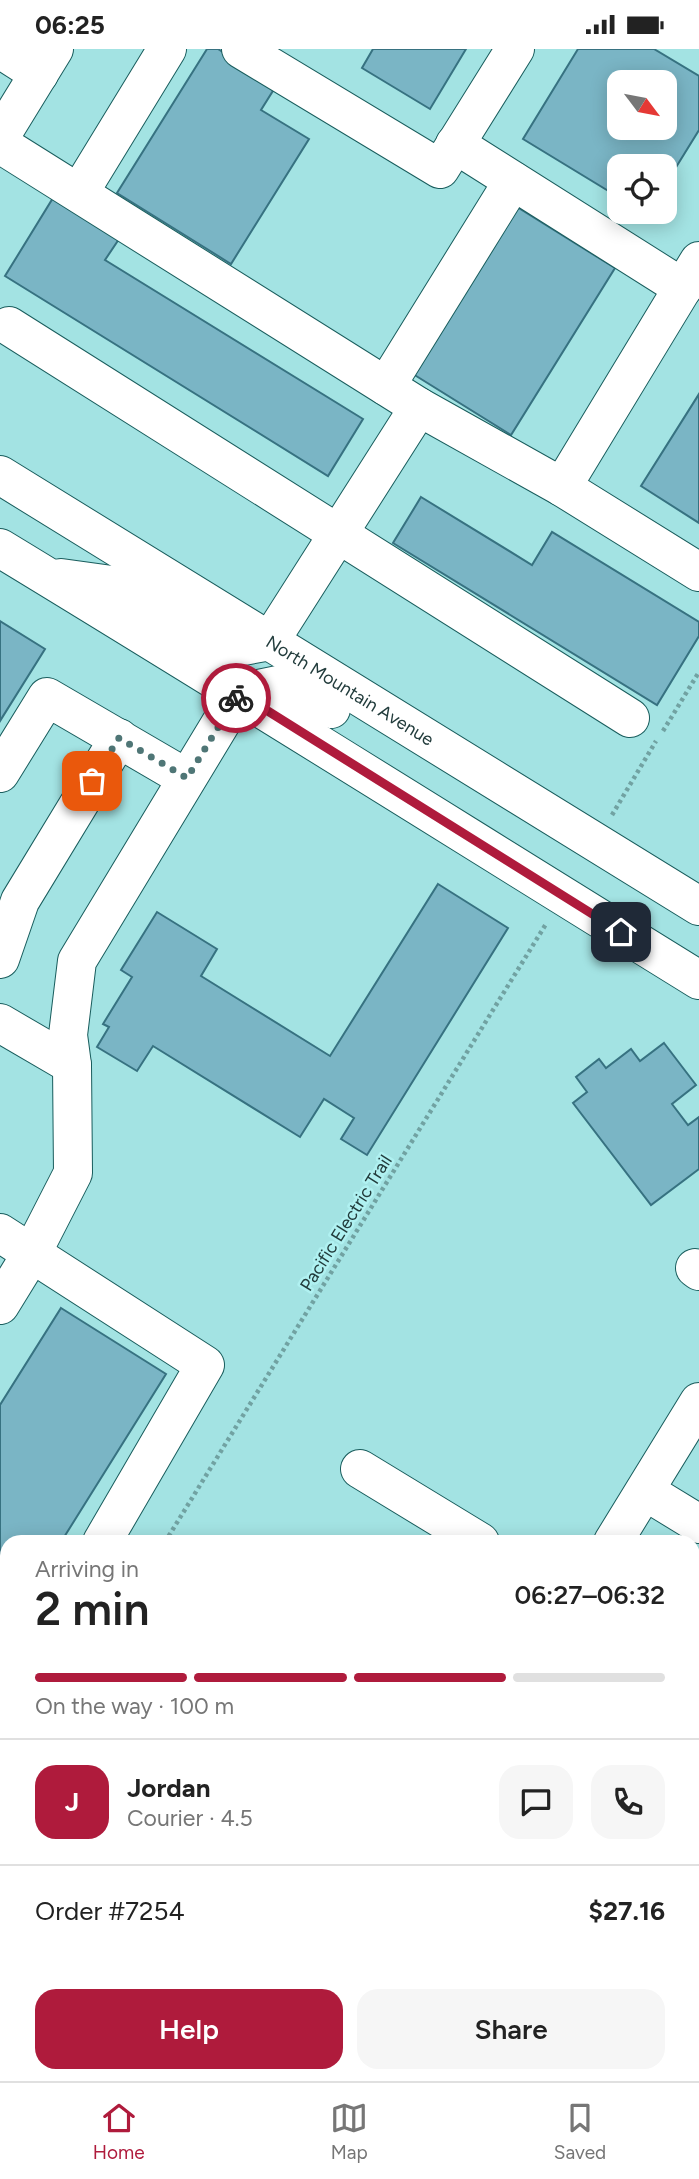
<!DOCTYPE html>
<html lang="en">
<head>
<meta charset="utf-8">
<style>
  :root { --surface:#fff; --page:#f6f6f6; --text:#222; --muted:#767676; --line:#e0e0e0; --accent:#af1b3c }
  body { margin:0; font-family:Figtree,sans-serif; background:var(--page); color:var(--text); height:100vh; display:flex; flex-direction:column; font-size:26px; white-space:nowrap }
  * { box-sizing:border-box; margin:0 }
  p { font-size:23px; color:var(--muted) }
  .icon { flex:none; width:38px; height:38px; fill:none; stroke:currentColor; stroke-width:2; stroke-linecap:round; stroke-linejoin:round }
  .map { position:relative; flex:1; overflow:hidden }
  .panel { position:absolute; left:0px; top:1486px; width:700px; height:548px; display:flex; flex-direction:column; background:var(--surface); border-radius:21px 21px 0 0; box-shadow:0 4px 18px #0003 }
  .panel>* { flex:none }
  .needle { width:46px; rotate:122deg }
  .fabs { position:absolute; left:607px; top:21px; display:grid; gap:14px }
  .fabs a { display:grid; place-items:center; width:70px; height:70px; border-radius:14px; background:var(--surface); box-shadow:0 4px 18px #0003; font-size:35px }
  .pin { position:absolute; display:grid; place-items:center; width:60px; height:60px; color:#fff; margin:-30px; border-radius:14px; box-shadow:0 4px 10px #0006 }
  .courier { position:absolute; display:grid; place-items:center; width:70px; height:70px; margin:-35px; border:5px solid #af1b3c; border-radius:50%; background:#fff; color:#222; box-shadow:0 2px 9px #0007 }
  .headline em { font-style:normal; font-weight:600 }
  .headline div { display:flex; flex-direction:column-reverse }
  .headline { display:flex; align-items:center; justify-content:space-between; height:119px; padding:0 35px }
  h1 { font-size:46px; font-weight:600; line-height:52px }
  .bar { display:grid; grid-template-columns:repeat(4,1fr); gap:10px 7px; align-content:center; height:84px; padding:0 35px }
  .bar i { height:9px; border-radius:5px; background:var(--line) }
  .bar .active { background:var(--accent) }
  .bar p { grid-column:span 4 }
  .line { display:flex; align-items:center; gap:18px; padding:0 35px; border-top:2px solid var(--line) }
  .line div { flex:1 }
  .round { display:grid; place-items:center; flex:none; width:74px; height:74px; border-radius:21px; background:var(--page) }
  .button { display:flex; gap:14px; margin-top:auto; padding:14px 35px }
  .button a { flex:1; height:80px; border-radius:21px; background:var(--accent); color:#fff; font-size:28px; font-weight:600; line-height:80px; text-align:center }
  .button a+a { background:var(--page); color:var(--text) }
  .status { display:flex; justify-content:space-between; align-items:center; height:49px; padding:0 35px; background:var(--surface); direction:ltr }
  .status svg { height:19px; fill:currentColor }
  .tab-bar { display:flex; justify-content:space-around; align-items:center; height:98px; border-top:2px solid var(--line); background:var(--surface); font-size:19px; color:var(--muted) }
  .tab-bar a { display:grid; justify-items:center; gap:4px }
  .tab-bar .active { color:var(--accent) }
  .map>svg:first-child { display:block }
  .building { fill:#7ab5c5; stroke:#377281; stroke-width:2; fill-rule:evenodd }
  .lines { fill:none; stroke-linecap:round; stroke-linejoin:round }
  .minor-casing { stroke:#195d5d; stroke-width:40 }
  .major-casing { stroke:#195d5d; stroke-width:40 }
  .path { stroke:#71a2a2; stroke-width:4.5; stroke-dasharray:3.5 3.5; stroke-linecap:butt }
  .minor { stroke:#fff; stroke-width:38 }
  .major { stroke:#fff; stroke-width:38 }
  .done { stroke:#4f7676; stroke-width:7; stroke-dasharray:0 12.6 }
  .route { stroke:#af1b3c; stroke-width:9 }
  .labels { text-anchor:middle; stroke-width:5; stroke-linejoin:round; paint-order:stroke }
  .street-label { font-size:18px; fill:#223c3c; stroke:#b0f1f1 }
</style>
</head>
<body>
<div class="status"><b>06:25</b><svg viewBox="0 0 49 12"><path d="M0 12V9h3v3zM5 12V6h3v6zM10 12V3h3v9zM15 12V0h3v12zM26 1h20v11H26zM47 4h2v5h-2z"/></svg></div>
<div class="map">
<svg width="699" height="2032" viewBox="0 0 699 2032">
  <rect width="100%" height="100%" fill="#a3e3e3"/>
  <!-- building -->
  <g class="building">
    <path d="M207 0H218L276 37 261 61 309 90 231 215 117 144Z"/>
    <path d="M373 0H466L430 60 362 19Z"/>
    <path d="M578 0H654L699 27V81L665 136V117H620V149L523 90ZM620 33H665V79H620Z"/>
    <path d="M53 149 119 190 105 211 363 370 328 427 5 227Z"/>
    <path d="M517 158 615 219 511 386 413 325Z"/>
    <path d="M699 345V474L641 437Z"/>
    <path d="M421 448 532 516 552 483 699 573V587L657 656 393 494Z"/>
    <path d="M0 572 45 600 0 672Z"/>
    <path d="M438 835 508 879 367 1106 341 1090 354 1069 324 1050 300 1088 153 997 137 1022 97 998 109 978 103 975 132 928 121 921 157 863 217 900 201 927 330 1007Z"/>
    <path d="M664 994 696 1036 672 1055 688 1076 699 1068V1120L651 1156 573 1054 587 1043 576 1028 599 1010 606 1019 631 1000 640 1012Z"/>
    <path d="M61 1259 166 1325 61 1493H7V1579L0 1590V1356Z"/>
    <path d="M699 1573V1650L693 1646V1583Z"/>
    <path d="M699 1673V1918L693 1919V1682Z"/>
    <path d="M0 1706 7 1710 0 1722Z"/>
    <path d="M29 2026H73L82 2032H26Z"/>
    <path d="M126 2026H154L151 2032H135Z"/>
    <path d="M169 2026H253L250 2032H165Z"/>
    <path d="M312 2026H396L393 2032H308Z"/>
    <path d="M562 2026H618L626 2032H559Z"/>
  </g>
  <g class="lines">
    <defs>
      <g id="minor">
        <path d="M0 0 39 25"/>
        <path d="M241 0 440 120 515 0"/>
        <path d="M0 88 54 0"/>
        <path d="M0 95 419 358 562 438 699 212"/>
        <path d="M455 95 683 239"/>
        <path d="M79 144 167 0"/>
        <path d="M9 277 630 669"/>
        <path d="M386 337 513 132"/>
        <path d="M562 438 699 523"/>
        <path d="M270 592 419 358"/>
        <path d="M0 724 47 648 186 729"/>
        <path d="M0 910 20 852 119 689"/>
        <path d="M0 974 72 1016"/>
        <path d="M0 1184 205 1316 102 1493"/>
        <path d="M695 1219 699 1222"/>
        <path d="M0 1256 32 1204 73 1124 72 1016 68 986 77 912 239 644"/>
        <path d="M360 1420 480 1493"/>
        <path d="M645 1442 699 1475"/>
        <path d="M613 1493 699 1353"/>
        <path d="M0 1655 5 1658 7 1654"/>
        <path d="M0 2017 7 2006"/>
        <path d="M479 2032V2026"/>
      </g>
      <g id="major">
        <path id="s1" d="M0 426 699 857"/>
        <path d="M0 499C234 641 466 787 699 931"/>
        <path d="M61 529 119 537 222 601 270 592"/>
        <path d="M239 644 287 634 331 660"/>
      </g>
    </defs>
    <!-- minor casing -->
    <use href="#minor" class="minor-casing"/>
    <!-- major casing -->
    <use href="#major" class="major-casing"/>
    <!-- path -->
    <g class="path">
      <path d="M663 682 699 623"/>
      <path d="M612 766 656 692"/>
      <path d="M165 1493 546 875"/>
      <path d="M0 1760 7 1748"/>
    </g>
    <!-- minor -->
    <use href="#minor" class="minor"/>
    <!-- major -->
    <use href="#major" class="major"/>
  </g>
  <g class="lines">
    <!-- done -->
    <path class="done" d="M92 732 119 689 187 729 236 649"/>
    <!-- route -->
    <path class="route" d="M236 649 239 644 621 883"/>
  </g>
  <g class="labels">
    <!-- street labels -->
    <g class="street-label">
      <text dy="6" stroke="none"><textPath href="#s1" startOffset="411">North Mountain Avenue</textPath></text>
      <text transform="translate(346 1174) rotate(-58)" y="6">Pacific Electric Trail</text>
    </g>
  </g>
</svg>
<div class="fabs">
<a><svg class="needle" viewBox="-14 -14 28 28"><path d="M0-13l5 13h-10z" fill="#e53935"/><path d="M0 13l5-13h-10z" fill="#767676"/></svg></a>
<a><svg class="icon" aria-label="locate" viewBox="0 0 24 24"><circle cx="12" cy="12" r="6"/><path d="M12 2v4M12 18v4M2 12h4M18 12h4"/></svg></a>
</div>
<div class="pin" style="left:92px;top:732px;background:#ea580c"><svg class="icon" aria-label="bag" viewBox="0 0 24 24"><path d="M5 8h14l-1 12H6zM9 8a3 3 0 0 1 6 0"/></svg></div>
<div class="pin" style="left:621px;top:883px;background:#1f2937"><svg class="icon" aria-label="home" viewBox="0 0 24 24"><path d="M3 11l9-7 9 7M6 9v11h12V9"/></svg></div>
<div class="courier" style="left:236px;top:649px"><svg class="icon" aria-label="bike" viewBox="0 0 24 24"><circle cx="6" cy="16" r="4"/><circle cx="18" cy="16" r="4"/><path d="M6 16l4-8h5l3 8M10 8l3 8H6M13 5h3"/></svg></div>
<section class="panel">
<div class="headline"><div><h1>2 min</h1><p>Arriving in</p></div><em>06:27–06:32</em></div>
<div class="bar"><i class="active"></i><i class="active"></i><i class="active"></i><i></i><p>On the way · 100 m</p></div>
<div class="line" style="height:126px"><b class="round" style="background:var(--accent);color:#fff">J</b><div><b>Jordan</b><p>Courier · 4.5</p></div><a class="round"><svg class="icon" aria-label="chat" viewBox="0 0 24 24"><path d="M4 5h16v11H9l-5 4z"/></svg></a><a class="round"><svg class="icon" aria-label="phone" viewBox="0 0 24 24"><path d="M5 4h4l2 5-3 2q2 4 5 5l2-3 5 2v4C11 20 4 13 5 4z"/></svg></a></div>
<div class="line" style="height:91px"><div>Order #7254</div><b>$27.16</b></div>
<div class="button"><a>Help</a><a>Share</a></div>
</section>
</div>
<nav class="tab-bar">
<a class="active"><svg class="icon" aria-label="home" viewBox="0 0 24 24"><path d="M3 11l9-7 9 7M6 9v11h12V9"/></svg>Home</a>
<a><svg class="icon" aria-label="map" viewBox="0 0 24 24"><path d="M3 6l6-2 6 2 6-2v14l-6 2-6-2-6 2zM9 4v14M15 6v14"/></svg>Map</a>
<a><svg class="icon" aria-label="saved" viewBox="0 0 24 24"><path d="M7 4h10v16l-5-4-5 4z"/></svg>Saved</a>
</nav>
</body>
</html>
